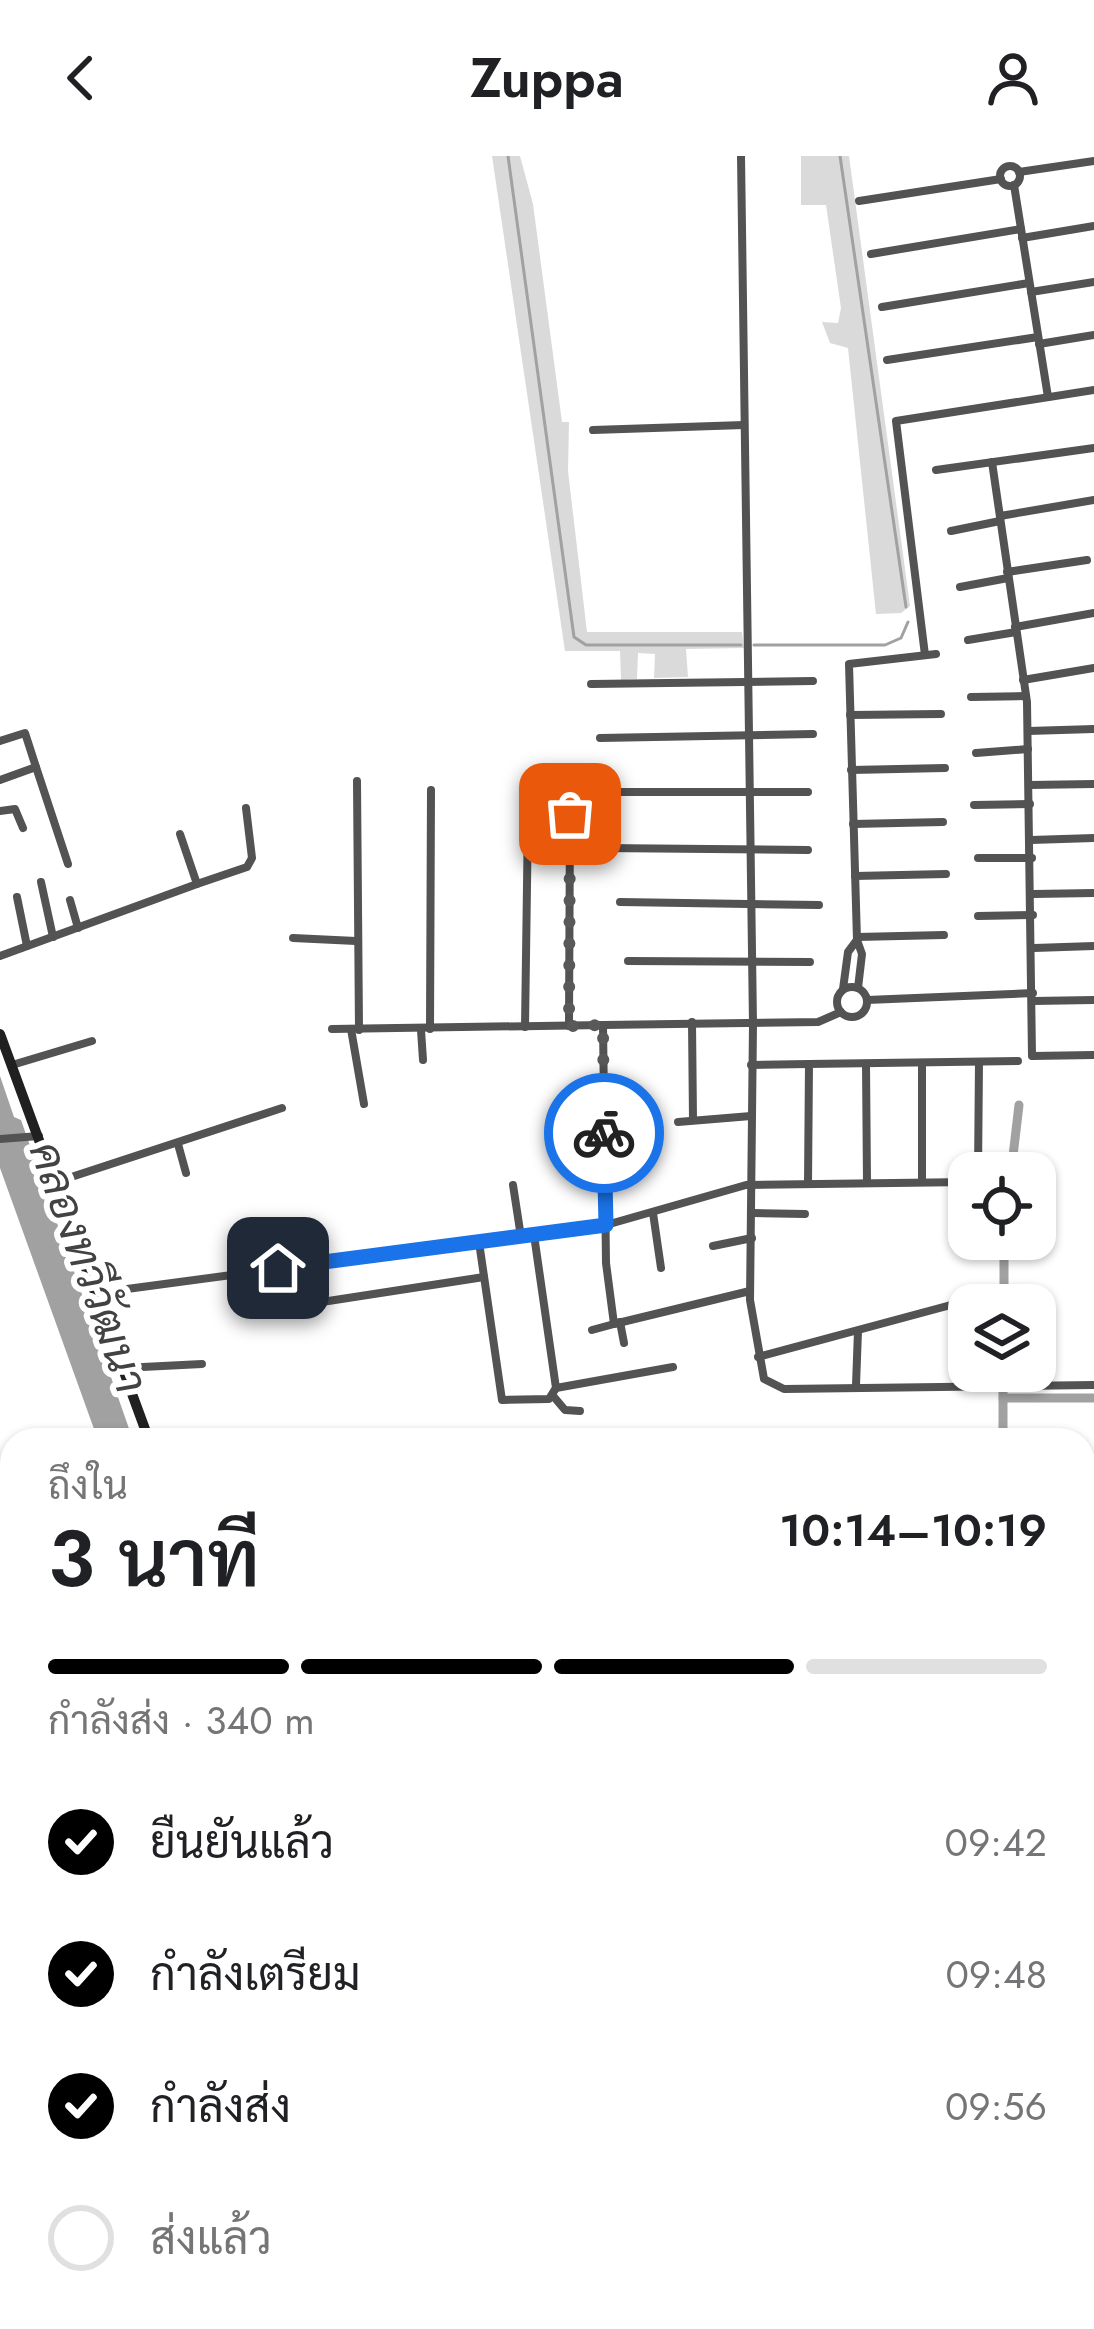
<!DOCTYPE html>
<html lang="th">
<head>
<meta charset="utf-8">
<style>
  :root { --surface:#fff; --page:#f6f6f6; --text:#202124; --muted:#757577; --line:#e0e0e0; --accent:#000 }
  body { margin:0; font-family:Jost,Sarabun,sans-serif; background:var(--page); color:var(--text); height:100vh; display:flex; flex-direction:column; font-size:45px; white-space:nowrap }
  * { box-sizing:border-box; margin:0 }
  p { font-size:39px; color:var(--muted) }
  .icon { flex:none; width:66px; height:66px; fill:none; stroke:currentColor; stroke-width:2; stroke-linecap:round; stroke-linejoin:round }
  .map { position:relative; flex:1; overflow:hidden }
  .panel { position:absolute; left:0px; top:1272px; width:1095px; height:903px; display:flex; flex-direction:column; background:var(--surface); border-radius:36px 36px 0 0; box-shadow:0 3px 9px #0004 }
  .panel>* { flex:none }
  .buttons { position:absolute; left:948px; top:996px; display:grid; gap:24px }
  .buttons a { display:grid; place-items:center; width:108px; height:108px; border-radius:24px; background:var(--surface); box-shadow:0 3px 9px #0004; font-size:60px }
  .pin { position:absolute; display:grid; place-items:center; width:102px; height:102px; color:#fff; margin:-51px; border-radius:24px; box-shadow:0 6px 18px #0006 }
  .courier { position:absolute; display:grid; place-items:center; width:120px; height:120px; margin:-60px; border:9px solid #1a73e8; border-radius:50%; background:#fff; color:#222; box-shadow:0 3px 15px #0007 }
  .headline em { font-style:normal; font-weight:600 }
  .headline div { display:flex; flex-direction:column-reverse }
  .headline { display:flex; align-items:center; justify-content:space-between; height:204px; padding:0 48px }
  h1 { font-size:78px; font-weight:600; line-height:90px }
  .bar { display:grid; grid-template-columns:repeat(4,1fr); gap:18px 12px; align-content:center; height:144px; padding:0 48px }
  .bar i { height:15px; border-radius:9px; background:var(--line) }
  .bar .active { background:var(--accent) }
  .bar p { grid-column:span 4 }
  ol { padding:0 48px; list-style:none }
  li { display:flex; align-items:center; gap:36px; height:132px }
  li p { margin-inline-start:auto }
  li .icon { padding:12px; border-radius:50%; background:var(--accent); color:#fff; stroke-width:4 }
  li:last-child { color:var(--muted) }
  li i { width:66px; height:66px; border:6px solid var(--line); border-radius:50% }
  header { display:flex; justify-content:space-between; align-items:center; height:156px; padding:0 48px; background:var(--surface); font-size:54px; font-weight:600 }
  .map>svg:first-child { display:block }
  .green { fill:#dadada }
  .water { fill:#a1a1a1 }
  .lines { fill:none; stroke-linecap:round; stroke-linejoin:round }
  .stream { stroke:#a1a1a1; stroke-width:3 }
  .canal { stroke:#a1a1a1; stroke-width:9 }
  .street { stroke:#535353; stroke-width:8 }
  .secondary { stroke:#202020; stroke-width:10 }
  .done { stroke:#595959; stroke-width:12; stroke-dasharray:0 21.6 }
  .route { stroke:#1a73e8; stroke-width:15 }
  .labels { text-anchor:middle; stroke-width:12; stroke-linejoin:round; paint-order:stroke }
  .water-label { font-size:45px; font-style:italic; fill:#424242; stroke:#fff }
</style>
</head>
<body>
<header><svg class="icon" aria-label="back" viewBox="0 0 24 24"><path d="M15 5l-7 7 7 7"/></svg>Zuppa<svg class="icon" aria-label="person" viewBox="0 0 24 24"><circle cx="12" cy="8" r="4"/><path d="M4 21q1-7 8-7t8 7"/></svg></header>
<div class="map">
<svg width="1094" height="2173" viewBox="0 0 1094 2173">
  <rect width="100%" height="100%" fill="#fff"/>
  <!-- green -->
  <g class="green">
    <path d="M492 0H520L533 48 562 266H569L568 315 587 476H742L744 492 686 493 688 521 654 522 655 498 638 497 637 523 621 524 620 495H565Z"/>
    <path d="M801 0H849L910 450 901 457 876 458 848 192 830 187 822 166 838 167 841 152 826 49H801Z"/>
  </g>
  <!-- water -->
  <path class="water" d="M0 920 14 961 21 964 133 1284H98L0 1012Z"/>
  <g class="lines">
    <!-- stream -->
    <g class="stream">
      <path d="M508 0 574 481 586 489H741"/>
      <path d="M840 0 906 451"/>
      <path d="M754 489H885L901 482 908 466"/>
    </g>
    <!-- canal -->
    <g class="canal">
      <path d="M1011 1017 1019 949"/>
      <path d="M1004 1149V1083"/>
      <path d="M1003 1242H1094"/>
      <path d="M1003 1284V1215"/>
      <path d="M0 1432H12"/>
      <path d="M1083 1435H1094"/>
    </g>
    <!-- street -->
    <g class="street">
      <path d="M741 0 753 868 750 1144 764 1223 784 1233 1094 1229"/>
      <circle cx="1010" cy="20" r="10"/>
      <path d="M1019 16 1094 5"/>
      <path d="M1014 29 1048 241"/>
      <path d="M859 45 1001 23"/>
      <path d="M1022 82 1094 70"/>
      <path d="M871 98 1021 73"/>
      <path d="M1031 136 1094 126"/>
      <path d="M882 151 1029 127"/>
      <path d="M1039 188 1094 179"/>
      <path d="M887 204 1038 181"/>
      <path d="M593 274 744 269"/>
      <path d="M992 306 1027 546 1032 900 1094 899"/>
      <path d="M936 314 1094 292"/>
      <path d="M1000 360 1094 344"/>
      <path d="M951 375 1000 365"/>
      <path d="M1007 416 1087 404"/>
      <path d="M960 431 1008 422"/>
      <path d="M1015 471 1094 457"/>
      <path d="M968 484 1016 476"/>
      <path d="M925 499 896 265 1094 234"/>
      <path d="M1023 524 1094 512"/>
      <path d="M591 528 813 525"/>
      <path d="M971 541 1026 540"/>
      <path d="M850 559 941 558"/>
      <path d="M1028 575 1094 573"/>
      <path d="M600 582 813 578"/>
      <path d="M0 585 25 577 36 611"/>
      <path d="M976 597 1028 593"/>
      <path d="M851 614 945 612"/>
      <path d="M0 624 36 611 68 708"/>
      <path d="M357 625 359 874"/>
      <path d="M1029 629 1094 628"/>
      <path d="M610 636H808"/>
      <path d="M974 649 1030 648"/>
      <path d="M0 655 15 653 23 672"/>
      <path d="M853 668 943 666"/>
      <path d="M180 678 197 728 247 711 252 702 246 652"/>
      <path d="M1031 684 1094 682"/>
      <path d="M601 692 808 694"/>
      <path d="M978 702H1032"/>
      <path d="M855 720 946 718"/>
      <path d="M41 726 53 781"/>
      <path d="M1033 738 1094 737"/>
      <path d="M17 741 27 790"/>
      <path d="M70 744 78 772"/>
      <path d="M620 746 819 749"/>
      <path d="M978 760 1033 759"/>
      <path d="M857 781 944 779"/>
      <path d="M293 782 356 785"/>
      <path d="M857 784 849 508 936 498"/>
      <path d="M1034 792 1094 790"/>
      <path d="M0 800 197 728"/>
      <path d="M628 805 810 806"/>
      <circle cx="852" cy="846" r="15"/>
      <path d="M843 833 848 796 857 784 862 798 858 832"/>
      <path d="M867 844 1033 837"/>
      <path d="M1033 845 1094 844"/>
      <path d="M692 866 693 964"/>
      <path d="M603 869 818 866 841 856"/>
      <path d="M569 870 570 658"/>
      <path d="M525 871 528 659"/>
      <path d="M332 873 603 869 606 1107 614 1168 750 1135"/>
      <path d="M351 873 364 948"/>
      <path d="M430 873 431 634"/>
      <path d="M421 874 423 904"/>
      <path d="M866 908 867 1027"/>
      <path d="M12 909 92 885"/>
      <path d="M751 909 809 908"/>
      <path d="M678 966 751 960"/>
      <path d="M0 983 39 980"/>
      <path d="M178 988 186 1017"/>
      <path d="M978 1017 979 906"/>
      <path d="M922 1025V907"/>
      <path d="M56 1026 282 952"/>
      <path d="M808 1027 809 908 1018 905"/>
      <path d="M513 1029 521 1081"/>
      <path d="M653 1057 661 1112"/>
      <path d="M752 1057 805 1058"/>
      <path d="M534 1079 556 1232"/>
      <path d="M479 1086 502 1244 549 1243 556 1232 673 1211"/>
      <path d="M713 1090 752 1082"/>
      <path d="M301 1109 309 1148 484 1121"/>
      <path d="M97 1137 606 1069 746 1029 969 1026"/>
      <path d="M620 1166 624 1187"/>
      <path d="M592 1174 614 1168"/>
      <path d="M758 1201 988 1139"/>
      <path d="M123 1212 202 1208"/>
      <path d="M856 1229 858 1175"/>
      <path d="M554 1241 565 1254 580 1255"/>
      <path d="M148 1280 414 1281"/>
      <path d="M74 1284 92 1277"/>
      <path d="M0 1314 12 1309"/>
      <path d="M0 1698 12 1682"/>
      <path d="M0 1772 12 1773"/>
      <path d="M1083 1944 1094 1943"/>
      <path d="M1083 2008 1094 2009"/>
      <path d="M1083 2068H1094"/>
      <path d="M1083 2129H1094"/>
      <path d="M1040 2173V2163"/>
      <path d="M1047 2173V2163"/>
    </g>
    <!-- secondary -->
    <g class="secondary">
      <path d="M0 878 149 1284"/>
      <path d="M464 2163 467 2173"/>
    </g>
  </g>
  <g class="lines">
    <!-- done -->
    <path class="done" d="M570 658 569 870 603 869 604 977"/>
    <!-- route -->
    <path class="route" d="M278 1112 606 1069 604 977"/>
  </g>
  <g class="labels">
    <!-- water labels -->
    <g class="water-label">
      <text transform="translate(89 1111) rotate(70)" y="16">คลองทวีวัฒนา</text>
    </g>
  </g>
</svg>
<div class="buttons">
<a><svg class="icon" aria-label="locate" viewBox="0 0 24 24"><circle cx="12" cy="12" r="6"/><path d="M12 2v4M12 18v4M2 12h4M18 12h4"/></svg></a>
<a><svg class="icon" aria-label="layers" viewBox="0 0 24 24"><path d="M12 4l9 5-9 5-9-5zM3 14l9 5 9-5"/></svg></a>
</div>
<div class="pin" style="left:570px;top:658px;background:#ea580c"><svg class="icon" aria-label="bag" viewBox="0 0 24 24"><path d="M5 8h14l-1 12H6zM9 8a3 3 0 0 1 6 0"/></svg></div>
<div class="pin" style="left:278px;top:1112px;background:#1f2937"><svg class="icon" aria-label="home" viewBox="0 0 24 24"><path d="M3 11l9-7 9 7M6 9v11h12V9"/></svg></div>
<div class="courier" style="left:604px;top:977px"><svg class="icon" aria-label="bike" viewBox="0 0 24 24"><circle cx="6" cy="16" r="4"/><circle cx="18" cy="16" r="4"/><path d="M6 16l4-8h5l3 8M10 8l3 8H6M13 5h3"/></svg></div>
<section class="panel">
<div class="headline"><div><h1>3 นาที</h1><p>ถึงใน</p></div><em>10:14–10:19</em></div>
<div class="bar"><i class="active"></i><i class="active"></i><i class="active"></i><i></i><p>กำลังส่ง · 340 m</p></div>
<ol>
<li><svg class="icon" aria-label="check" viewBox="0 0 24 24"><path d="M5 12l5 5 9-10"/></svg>ยืนยันแล้ว<p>09:42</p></li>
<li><svg class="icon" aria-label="check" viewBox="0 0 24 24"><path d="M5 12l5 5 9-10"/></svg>กำลังเตรียม<p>09:48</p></li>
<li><svg class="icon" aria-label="check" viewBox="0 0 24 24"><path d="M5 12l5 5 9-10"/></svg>กำลังส่ง<p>09:56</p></li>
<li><i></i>ส่งแล้ว</li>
</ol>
</section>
</div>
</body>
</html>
